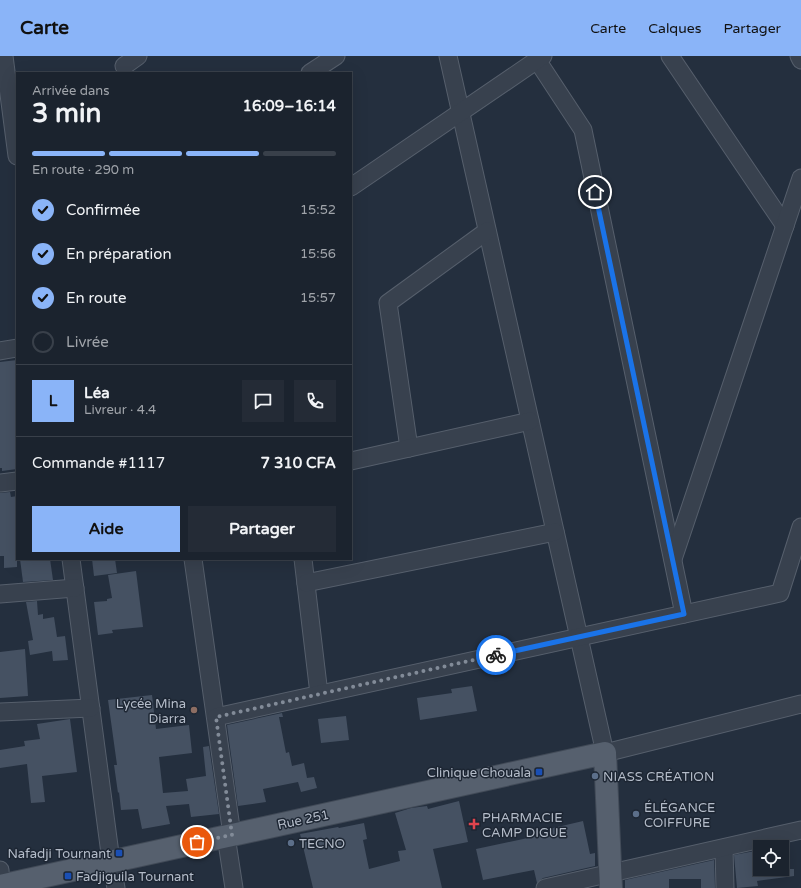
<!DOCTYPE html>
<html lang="fr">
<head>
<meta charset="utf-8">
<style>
  :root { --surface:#1b232e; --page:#242b36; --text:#f1f3f6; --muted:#a0a4aa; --line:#39404a; --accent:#8ab4f8 }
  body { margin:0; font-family:"Varela Round",sans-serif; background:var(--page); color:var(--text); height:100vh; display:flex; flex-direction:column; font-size:15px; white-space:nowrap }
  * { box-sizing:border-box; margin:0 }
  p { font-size:13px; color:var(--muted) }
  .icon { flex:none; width:22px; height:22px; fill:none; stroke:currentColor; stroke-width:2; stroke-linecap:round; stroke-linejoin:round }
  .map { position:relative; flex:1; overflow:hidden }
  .details { position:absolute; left:16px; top:16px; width:336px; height:488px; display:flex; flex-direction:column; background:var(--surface); border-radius:0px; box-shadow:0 4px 16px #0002,0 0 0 1px var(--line) }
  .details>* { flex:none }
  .fabs { position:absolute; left:753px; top:784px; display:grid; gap:8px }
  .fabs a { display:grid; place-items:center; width:36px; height:36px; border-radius:0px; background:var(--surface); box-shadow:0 4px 16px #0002,0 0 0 1px var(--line); font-size:20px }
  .pin { position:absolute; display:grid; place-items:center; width:34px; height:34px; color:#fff; margin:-17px; border:2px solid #fff; border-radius:50%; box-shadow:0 1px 4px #0007 }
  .courier { position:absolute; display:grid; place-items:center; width:40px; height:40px; margin:-20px; border:3px solid #1a73e8; border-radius:50%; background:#fff; color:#222; box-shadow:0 1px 5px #0007 }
  .headline em { font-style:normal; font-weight:800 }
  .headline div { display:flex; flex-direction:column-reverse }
  .headline { display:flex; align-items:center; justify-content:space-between; height:68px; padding:0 16px }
  h1 { font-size:26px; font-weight:800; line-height:30px }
  .bar { display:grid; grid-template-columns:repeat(4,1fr); gap:6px 4px; align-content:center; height:48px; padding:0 16px }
  .bar i { height:5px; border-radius:3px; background:var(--line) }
  .bar .on { background:var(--accent) }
  .bar p { grid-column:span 4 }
  .line { display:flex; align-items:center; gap:10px; padding:0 16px; border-top:1px solid var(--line) }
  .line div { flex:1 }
  .round { display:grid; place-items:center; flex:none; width:42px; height:42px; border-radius:0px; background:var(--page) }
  ol { padding:0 16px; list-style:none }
  li { display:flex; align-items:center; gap:12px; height:44px }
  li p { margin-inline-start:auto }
  li .icon { padding:4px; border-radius:50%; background:var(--accent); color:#111; stroke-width:4 }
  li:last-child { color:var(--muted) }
  li i { width:22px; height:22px; border:2px solid var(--line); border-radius:50% }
  .button { display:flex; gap:8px; margin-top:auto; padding:8px 16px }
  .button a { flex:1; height:46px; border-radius:0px; background:var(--accent); color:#111; font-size:16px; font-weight:800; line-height:46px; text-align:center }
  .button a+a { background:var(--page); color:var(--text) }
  header { display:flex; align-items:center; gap:24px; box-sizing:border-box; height:56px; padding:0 20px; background:var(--accent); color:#111 }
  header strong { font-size:19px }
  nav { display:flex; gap:22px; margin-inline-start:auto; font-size:14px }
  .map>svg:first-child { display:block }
  .building { fill:#455162 }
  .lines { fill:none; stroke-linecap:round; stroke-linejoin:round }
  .minor-casing { stroke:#565f6c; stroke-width:19 }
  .major-casing { stroke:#414a57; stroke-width:24 }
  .minor { stroke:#38414e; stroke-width:17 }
  .major { stroke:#56606e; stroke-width:22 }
  .done { stroke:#828b98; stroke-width:4; stroke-dasharray:0 7.2 }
  .route { stroke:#1a73e8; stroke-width:5 }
  .education-dot { fill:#8d6e63; stroke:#1d2633; stroke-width:1.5 }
  .transit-dot { fill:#1a4fb4; stroke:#1d2633; stroke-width:1.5 }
  .service-dot { fill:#5c6f8a; stroke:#1d2633; stroke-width:1.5 }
  .health-dot { fill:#e0444e; stroke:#1d2633; stroke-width:1.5 }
  .labels { text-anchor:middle; stroke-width:3; stroke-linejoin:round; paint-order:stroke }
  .poi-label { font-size:13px; fill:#b4bcc9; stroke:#1d2633; text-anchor:start }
  .street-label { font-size:13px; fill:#b4bcc9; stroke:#1d2633 }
</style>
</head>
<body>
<header>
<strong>Carte</strong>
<nav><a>Carte</a><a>Calques</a><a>Partager</a></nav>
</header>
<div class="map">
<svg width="801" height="832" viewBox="0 0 801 832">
  <rect width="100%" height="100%" fill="#242f3e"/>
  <!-- building -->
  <g class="building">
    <path d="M17 304V413L2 415V412H0V306Z"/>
    <path d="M10 436 11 441 17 440V511L4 512V500H0V437Z"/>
    <path d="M20 503H50L53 524 23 526Z"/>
    <path d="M92 503H115L117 517 94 520Z"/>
    <path d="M136 515 143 571 112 574 113 577 98 579 94 546 107 545V543L112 542 108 519Z"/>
    <path d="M37 545 38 559 43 558V563L54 561 57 581 65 580 68 604 53 605 52 595 30 599 28 585 33 584 26 546Z"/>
    <path d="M25 593 28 640 0 642V596Z"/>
    <path d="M472 630 477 655 420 664 417 642 452 637 451 633Z"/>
    <path d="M152 639 156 673 189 669 192 697 159 701 163 737 188 735 186 723 206 720 203 691 209 690 219 758 191 761 189 748 166 750 170 768 142 773 138 753 121 754 119 736 118 737 114 709H117L108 644Z"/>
    <path d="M282 657 283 661H279L286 697 289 696 292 710 304 707 307 722 314 721 317 732 301 736 298 726 263 733 266 746 238 750 227 669Z"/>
    <path d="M346 660 349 684 321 687 318 663Z"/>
    <path d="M70 663 77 716 42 720 45 746 31 747 27 708 0 712V694L25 690 24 685 40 683 37 668Z"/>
    <path d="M459 745 468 786 433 793 442 832H313L300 778 338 771 339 772 364 767 367 783 363 784 369 813 400 805 398 795 406 794 395 757 411 752 427 750 428 753Z"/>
    <path d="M583 765 590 798 595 797V810L543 822 537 827 534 814 483 824 476 793 537 780 536 776Z"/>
    <path d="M760 794V813H794V820L757 825 758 830 737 832 734 799Z"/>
    <path d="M714 804 715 832H701V823H669V832H625V824Z"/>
  </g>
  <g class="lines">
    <defs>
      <g id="minor">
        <path d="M4 0 17 100"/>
        <path d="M448 0 605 697 801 648"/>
        <path d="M670 0 785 170"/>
        <path d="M799 0 801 4"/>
        <path d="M537 4 583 74 684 558"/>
        <path d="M124 10 138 0"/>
        <path d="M310 17 336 0"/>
        <path d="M351 131 543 0"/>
        <path d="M0 295 17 292"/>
        <path d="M409 392 388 247 487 175"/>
        <path d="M351 405 530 365"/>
        <path d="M0 427 17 425"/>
        <path d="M71 503 111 805 116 832"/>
        <path d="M193 503 232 779"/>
        <path d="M303 503 319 638"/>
        <path d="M673 503 801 122"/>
        <path d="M306 527 555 476"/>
        <path d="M0 538 75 532"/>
        <path d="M0 656 91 652"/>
        <path d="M216 661 780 537 801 471"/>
        <path d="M226 780 234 832"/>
        <path d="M724 792 725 832"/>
        <path d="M0 814 1 829"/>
        <path d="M545 832 801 774"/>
      </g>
      <path id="major" d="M0 830 605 697 611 832"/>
    </defs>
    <!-- minor casing -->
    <use href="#minor" class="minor-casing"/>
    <!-- major casing -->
    <use href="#major" class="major-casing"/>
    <!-- minor -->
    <use href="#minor" class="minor"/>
    <!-- major -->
    <use href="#major" class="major"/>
  </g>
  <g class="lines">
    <!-- done -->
    <path class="done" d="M197 786 232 779 216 661 496 599"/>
    <!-- route -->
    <path class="route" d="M496 599 684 558 595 136"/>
  </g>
  <!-- markers -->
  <circle class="education-dot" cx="194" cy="654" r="4"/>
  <g class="transit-dot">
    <rect x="535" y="712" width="8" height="8" rx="2"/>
    <rect x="115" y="793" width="8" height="8" rx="2"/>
    <rect x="64" y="816" width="8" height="8" rx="2"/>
  </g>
  <g class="service-dot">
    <circle cx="595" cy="720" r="4"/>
    <circle cx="636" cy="758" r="4"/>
    <circle cx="291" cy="787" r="4"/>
  </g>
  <path class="health-dot" d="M472 762h4v4h4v4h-4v4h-4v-4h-4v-4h4z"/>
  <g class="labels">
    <!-- poi labels -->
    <g class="poi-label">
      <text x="186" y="652" text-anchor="end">Lycée Mina<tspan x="186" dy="15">Diarra</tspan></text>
      <text x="531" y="721" text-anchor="end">Clinique Chouala</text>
      <text x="603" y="725">NIASS CRÉATION</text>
      <text x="644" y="756">ÉLÉGANCE<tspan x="644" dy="15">COIFFURE</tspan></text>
      <text x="482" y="766">PHARMACIE<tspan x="482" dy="15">CAMP DIGUE</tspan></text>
      <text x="299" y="792">TECNO</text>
      <text x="111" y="802" text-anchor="end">Nafadji Tournant</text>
      <text x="76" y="825">Fadjiguila Tournant</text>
    </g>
    <!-- street labels -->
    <g class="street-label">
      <text transform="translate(303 763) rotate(-12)" y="5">Rue 251</text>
    </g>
  </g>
</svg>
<div class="fabs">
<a><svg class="icon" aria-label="locate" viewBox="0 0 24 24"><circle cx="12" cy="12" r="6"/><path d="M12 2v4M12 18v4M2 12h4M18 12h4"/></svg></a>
</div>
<div class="pin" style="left:197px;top:786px;background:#ea580c"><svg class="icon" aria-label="bag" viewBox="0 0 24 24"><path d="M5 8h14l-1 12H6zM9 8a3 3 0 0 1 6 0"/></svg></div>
<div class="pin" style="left:595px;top:136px;background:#1f2937"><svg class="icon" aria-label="home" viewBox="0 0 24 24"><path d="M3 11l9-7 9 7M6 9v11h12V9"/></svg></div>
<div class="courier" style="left:496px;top:599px"><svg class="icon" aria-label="bike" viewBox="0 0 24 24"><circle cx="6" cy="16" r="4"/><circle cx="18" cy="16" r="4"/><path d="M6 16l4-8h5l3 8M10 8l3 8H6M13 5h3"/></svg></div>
<section class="details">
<div class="headline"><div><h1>3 min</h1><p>Arrivée dans</p></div><em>16:09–16:14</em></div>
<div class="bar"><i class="on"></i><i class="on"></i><i class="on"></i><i></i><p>En route · 290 m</p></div>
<ol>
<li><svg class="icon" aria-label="check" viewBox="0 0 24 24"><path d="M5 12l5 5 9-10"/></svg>Confirmée<p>15:52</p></li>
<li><svg class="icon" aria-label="check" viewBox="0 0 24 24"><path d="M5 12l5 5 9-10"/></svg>En préparation<p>15:56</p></li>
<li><svg class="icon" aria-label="check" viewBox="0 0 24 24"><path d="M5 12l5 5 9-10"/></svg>En route<p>15:57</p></li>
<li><i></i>Livrée</li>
</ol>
<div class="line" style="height:72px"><b class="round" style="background:var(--accent);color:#111">L</b><div><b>Léa</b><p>Livreur · 4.4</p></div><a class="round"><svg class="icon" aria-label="chat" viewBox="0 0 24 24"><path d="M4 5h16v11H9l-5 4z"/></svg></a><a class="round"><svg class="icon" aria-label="phone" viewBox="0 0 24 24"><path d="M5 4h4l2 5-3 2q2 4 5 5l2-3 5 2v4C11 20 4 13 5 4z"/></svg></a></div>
<div class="line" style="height:52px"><div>Commande #1117</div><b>7 310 CFA</b></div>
<div class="button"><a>Aide</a><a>Partager</a></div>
</section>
</div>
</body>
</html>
